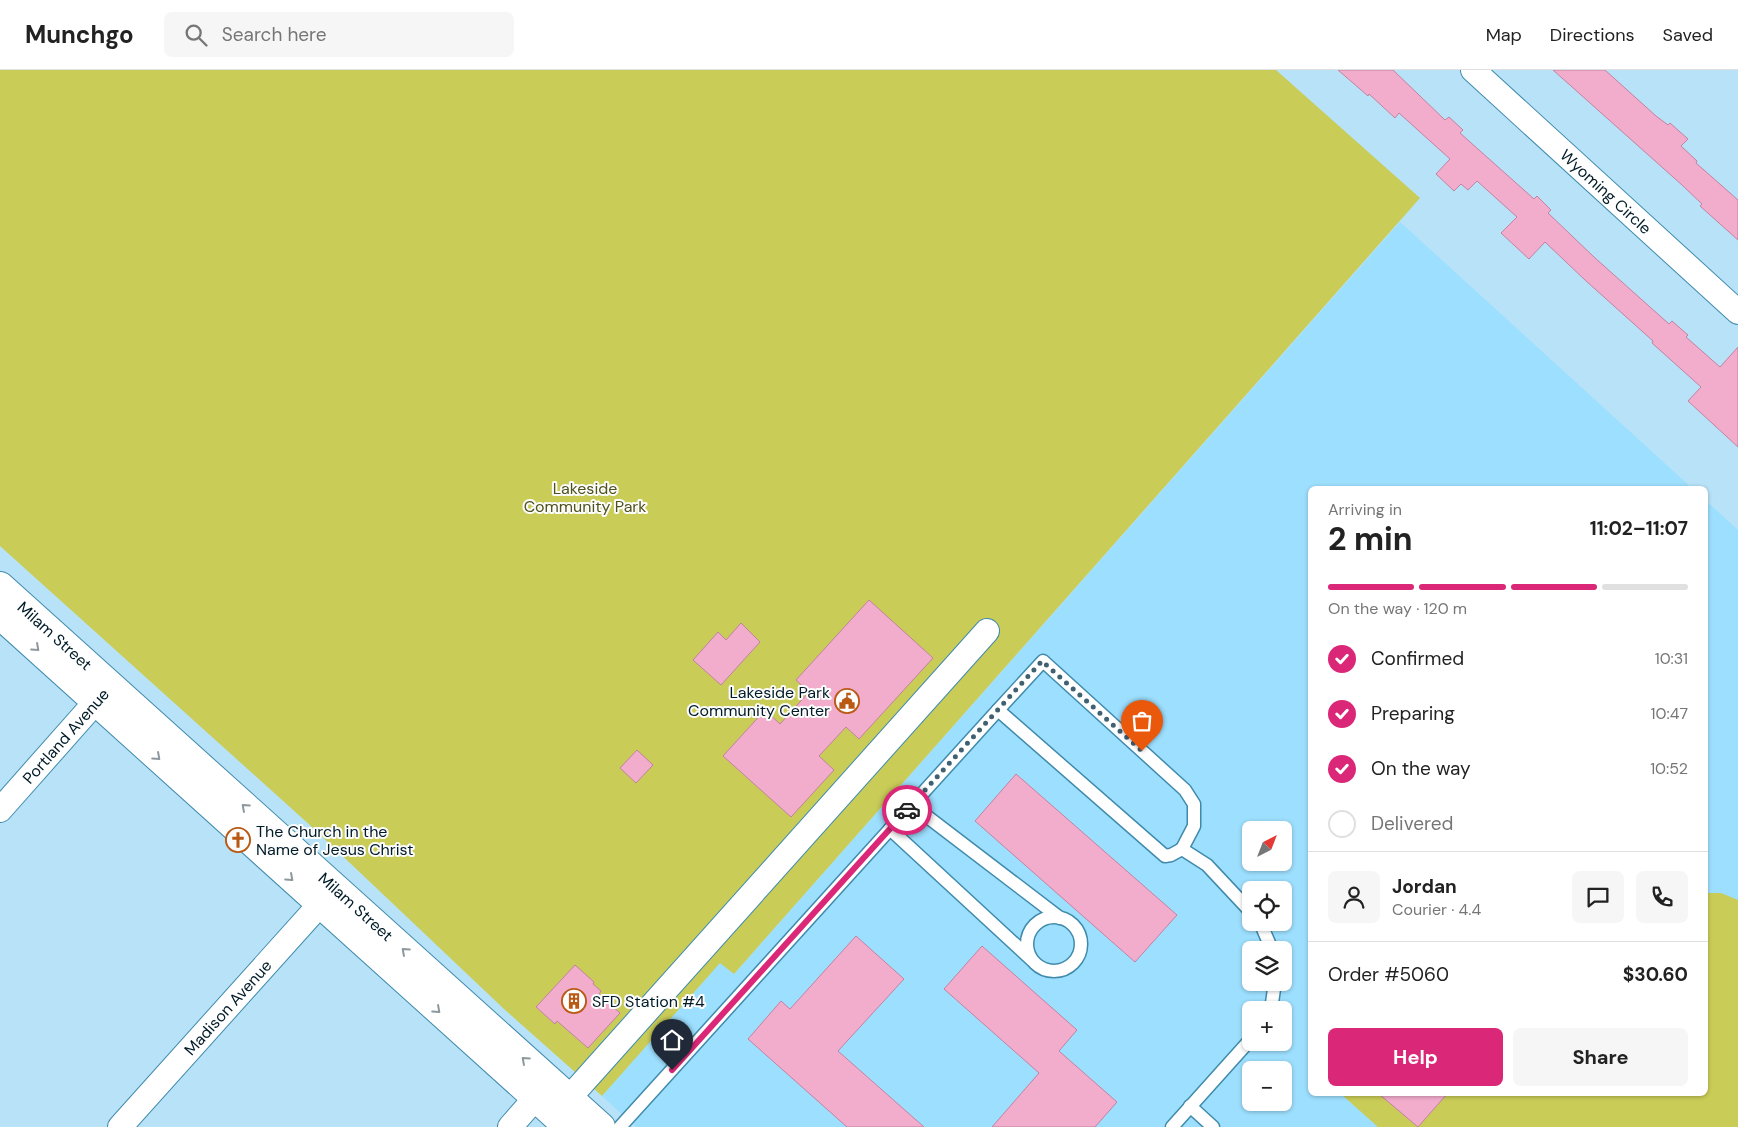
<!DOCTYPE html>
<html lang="en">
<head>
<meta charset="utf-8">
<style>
  :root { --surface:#fff; --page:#f6f6f6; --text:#222; --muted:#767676; --line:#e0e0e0; --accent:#db2777 }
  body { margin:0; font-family:"DM Sans",sans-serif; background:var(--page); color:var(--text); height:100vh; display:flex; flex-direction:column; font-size:19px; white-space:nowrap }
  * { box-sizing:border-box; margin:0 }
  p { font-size:16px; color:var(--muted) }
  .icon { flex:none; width:28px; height:28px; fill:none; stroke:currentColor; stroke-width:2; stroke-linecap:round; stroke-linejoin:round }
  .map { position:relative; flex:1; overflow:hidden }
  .panel { position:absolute; left:1308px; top:416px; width:400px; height:610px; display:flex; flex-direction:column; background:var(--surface); border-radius:8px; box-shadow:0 1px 4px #0004 }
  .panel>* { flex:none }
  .needle { width:32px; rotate:42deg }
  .fabs { position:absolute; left:1242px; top:751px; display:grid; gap:10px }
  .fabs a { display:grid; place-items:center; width:50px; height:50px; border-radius:8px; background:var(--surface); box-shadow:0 1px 4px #0004; font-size:25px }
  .pin { position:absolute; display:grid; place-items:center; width:42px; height:42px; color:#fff; margin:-51px -21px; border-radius:50% 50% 50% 0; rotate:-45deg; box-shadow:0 0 5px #0007 }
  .pin .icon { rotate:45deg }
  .courier { position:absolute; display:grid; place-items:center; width:50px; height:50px; margin:-25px; border:4px solid #db2777; border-radius:50%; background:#fff; color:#222; box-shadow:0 1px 6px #0007 }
  .overview em { font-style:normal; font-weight:700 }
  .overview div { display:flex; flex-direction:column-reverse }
  .overview { display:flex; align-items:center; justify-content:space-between; height:85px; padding:0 20px }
  h1 { font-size:32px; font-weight:700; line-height:38px }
  .bar { display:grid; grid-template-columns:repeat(4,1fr); gap:8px 5px; align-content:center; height:60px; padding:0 20px }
  .bar i { height:6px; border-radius:4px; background:var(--line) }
  .bar .active { background:var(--accent) }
  .bar p { grid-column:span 4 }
  .line { display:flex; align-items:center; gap:12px; padding:0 20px; border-top:1px solid var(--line) }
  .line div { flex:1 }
  .round { display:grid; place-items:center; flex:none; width:52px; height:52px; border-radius:8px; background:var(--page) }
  ol { padding:0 20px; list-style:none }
  li { display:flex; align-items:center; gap:15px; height:55px }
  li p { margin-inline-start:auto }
  li .icon { padding:5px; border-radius:50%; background:var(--accent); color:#fff; stroke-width:4 }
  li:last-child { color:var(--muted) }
  li i { width:28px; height:28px; border:2px solid var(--line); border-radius:50% }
  .primary-button { display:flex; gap:10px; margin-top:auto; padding:10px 20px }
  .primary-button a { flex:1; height:58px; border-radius:8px; background:var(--accent); color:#fff; font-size:20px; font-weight:700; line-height:58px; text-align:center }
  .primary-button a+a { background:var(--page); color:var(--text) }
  header { display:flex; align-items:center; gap:30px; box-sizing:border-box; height:70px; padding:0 25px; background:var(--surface); border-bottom:1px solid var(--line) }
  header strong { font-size:24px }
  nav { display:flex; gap:28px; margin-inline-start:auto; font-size:18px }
  .search { width:350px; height:45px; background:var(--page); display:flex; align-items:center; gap:12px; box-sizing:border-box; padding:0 18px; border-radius:8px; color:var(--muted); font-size:19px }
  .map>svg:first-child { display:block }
  .built { fill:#9ddffe; fill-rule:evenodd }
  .green { fill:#cacc58 }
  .building { fill:#f2adcd; stroke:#c282a0 }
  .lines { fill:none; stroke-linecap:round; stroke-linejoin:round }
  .service-casing { stroke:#408bac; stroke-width:15 }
  .minor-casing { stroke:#408bac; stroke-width:26 }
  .tertiary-casing { stroke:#408bac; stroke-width:30 }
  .service { stroke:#fff; stroke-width:12 }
  .minor { stroke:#fff; stroke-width:24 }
  .tertiary { stroke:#fff; stroke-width:28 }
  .oneway { stroke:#8c989e }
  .done { stroke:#406171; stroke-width:5; stroke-dasharray:0 9 }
  .route { stroke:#db2777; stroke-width:6 }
  .labels { text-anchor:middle; stroke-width:4; stroke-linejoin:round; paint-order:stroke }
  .street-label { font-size:16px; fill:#001b28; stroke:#fcfcfc }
  .park-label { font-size:16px; fill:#50511c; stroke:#fcfcfc }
  .poi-label { font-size:16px; fill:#001b28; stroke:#fcfcfc; text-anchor:start }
</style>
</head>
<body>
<header>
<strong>Munchgo</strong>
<div class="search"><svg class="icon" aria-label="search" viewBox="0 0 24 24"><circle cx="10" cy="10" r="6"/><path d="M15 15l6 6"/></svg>Search here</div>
<nav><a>Map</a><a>Directions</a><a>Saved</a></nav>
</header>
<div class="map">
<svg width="1738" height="1057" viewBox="0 0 1738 1057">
  <rect width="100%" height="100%" fill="#b7e2f8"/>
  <!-- built -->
  <path class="built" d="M1400 152 1693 419H1310V1024H1705V430L1738 460V1057H636L602 1026 720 892 734 904ZM1251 760H1284V792H1251ZM1251 820H1284V852H1251ZM1251 880H1284V912H1251ZM1251 940H1284V972H1251ZM1251 1000H1284V1032H1251Z"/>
  <!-- green -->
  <g class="green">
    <path d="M0 0H1276L1420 128 734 904 720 893 602 1026 504 939 312 757 0 476Z"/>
    <path d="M1705 823H1721L1738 830V1057H1378L1341 1024H1705Z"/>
  </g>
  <!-- building -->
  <g class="building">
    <path d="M1338 0H1393L1445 50 1449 47 1463 60 1460 63 1534 129 1537 126 1551 140 1548 143 1594 187 1669 254 1672 251 1688 265 1686 267 1720 297 1738 277V377L1688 331 1701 317 1652 273 1653 271 1585 210 1545 172 1529 189 1501 163 1517 147 1477 111 1468 120 1461 114 1454 121 1436 104 1450 89 1399 43 1395 48 1369 24 1368 26Z"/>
    <path d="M1553 0H1605L1656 46 1668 55 1670 53 1688 69 1681 76 1697 91 1696 93 1738 130V170L1700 136 1702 134 1682 115Z"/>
    <path d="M869 530 933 588 859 669 846 657 819 686 834 700 791 747 723 686 765 640 780 654 809 622 796 610Z"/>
    <path d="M741 553 760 572 721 615 693 590 718 562 726 570Z"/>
    <path d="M637 680 653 695 636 713 620 698Z"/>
    <path d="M1016 704 1177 845 1135 892 975 751Z"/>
    <path d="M856 866 904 909 838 981 924 1057H847L748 969 781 931 790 939Z"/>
    <path d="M982 876 1077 960 1059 981 1117 1032 1095 1057H992L1039 1003 944 919Z"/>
    <path d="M575 895 594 912 593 914 601 921 599 924 620 943 588 978 557 951 555 954 536 937Z"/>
    <path d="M1379 1024H1447L1418 1057Z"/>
  </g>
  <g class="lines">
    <defs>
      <g id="service">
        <path d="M998 640 1043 591 1185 720 1194 734V756L1182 779"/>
        <path d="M912 735 1060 848"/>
        <path d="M890 759 1032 890"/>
        <circle cx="1054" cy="874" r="27"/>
        <path d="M1260 852 1272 880"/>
        <path d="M1271 940 1275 912"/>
        <path d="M1190 1036 1213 1057"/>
        <path d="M620 1057 998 640 1165 786 1171 785 1182 779 1207 795 1251 842"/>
        <path d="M1172 1057 1251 969"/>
      </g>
      <g id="minor">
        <path id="s1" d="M1473 0 1738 242"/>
        <path id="s2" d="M0 740 108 618"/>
        <path d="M569 1028 987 561"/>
        <path id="s3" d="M120 1057 332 821"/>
        <path d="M510 1057 547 1015"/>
      </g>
      <g id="tertiary">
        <path id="s4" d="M0 516 601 1057"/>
        <path d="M0 545 568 1057"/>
      </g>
    </defs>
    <!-- service casing -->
    <use href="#service" class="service-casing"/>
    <!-- minor casing -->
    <use href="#minor" class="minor-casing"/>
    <!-- tertiary casing -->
    <use href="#tertiary" class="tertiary-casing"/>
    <!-- service -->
    <use href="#service" class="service"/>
    <!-- minor -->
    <use href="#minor" class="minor"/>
    <!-- tertiary -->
    <use href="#tertiary" class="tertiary"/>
  </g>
  <!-- one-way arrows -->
  <defs><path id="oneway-chevron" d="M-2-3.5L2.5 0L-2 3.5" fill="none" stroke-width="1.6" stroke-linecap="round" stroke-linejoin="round" transform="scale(1.25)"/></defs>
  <g class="oneway">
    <use href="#oneway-chevron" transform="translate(36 578) rotate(42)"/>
    <use href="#oneway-chevron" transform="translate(157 687) rotate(42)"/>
    <use href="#oneway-chevron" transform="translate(245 737) rotate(-138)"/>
    <use href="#oneway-chevron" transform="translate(290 808) rotate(42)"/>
    <use href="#oneway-chevron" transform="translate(405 881) rotate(-138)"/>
    <use href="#oneway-chevron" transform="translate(437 940) rotate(42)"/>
    <use href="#oneway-chevron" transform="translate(525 990) rotate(-138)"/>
  </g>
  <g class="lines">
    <!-- done -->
    <path class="done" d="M907 740 1042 591 1142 681"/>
    <!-- route -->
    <path class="route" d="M672 1000 907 740"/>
  </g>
  <!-- icons -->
  <defs>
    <symbol id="civic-ring" viewBox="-11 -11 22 22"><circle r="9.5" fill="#fcfcfc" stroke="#b95914" stroke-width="1.5"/><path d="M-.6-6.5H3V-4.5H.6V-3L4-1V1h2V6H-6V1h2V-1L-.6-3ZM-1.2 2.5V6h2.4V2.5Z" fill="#b95914"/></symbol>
    <symbol id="church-ring" viewBox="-11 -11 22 22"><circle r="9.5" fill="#fcfcfc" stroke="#b95914" stroke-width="1.5"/><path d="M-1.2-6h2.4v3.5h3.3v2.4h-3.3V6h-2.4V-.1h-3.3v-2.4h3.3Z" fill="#b95914"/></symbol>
    <symbol id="building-ring" viewBox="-11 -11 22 22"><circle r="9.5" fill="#fcfcfc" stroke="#b95914" stroke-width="1.5"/><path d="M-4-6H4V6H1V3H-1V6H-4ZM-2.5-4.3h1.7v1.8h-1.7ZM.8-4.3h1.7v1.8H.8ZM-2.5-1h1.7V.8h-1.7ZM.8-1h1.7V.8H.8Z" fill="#b95914"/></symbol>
  </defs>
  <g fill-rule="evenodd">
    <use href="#civic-ring" x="833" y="617" width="28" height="28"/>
    <use href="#church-ring" x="224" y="756" width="28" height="28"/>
    <use href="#building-ring" x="560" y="917" width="28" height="28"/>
  </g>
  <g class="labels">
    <!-- street labels -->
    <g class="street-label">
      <text dy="6" stroke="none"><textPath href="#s1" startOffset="180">Wyoming Circle</textPath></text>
      <text dy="6" stroke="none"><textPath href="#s4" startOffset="74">Milam Street</textPath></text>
      <text dy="6" stroke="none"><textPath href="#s2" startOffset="99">Portland Avenue</textPath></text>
      <text dy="6" stroke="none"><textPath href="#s4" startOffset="479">Milam Street</textPath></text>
      <text dy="6" stroke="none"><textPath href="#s3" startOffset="161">Madison Avenue</textPath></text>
    </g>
    <!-- park labels -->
    <g class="park-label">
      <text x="585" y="424">Lakeside<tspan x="585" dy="18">Community Park</tspan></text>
    </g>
    <!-- poi labels -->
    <g class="poi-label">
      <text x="830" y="628" text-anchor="end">Lakeside Park<tspan x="830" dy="18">Community Center</tspan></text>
      <text x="256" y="767">The Church in the<tspan x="256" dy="18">Name of Jesus Christ</tspan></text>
      <text x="592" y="937">SFD Station #4</text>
    </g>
  </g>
</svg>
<div class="fabs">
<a><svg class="needle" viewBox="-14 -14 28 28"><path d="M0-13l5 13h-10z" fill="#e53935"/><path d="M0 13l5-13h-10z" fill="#767676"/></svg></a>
<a><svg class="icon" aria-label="locate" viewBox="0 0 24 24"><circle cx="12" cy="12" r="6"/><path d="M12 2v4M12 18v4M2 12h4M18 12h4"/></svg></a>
<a><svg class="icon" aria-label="layers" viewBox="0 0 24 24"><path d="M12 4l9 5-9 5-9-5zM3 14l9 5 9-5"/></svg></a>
<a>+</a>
<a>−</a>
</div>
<div class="pin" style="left:1142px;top:681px;background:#ea580c"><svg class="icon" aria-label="bag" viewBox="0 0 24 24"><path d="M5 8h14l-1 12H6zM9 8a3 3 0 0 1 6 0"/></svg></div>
<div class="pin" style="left:672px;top:1000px;background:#1f2937"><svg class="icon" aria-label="home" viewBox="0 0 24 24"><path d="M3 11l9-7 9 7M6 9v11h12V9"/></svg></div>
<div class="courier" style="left:907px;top:740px"><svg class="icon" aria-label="car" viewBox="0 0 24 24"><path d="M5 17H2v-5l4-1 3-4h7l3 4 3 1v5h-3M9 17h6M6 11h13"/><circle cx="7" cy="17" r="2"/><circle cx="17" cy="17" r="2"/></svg></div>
<section class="panel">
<div class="overview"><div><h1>2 min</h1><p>Arriving in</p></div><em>11:02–11:07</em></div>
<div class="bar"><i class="active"></i><i class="active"></i><i class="active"></i><i></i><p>On the way · 120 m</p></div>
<ol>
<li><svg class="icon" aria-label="check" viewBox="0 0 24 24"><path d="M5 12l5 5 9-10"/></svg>Confirmed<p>10:31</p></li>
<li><svg class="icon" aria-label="check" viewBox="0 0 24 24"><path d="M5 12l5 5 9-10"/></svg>Preparing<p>10:47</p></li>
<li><svg class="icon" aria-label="check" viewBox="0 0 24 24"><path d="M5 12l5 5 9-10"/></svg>On the way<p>10:52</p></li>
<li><i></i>Delivered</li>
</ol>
<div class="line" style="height:90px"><a class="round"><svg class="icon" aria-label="person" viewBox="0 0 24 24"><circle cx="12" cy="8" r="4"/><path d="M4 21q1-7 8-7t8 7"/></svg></a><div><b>Jordan</b><p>Courier · 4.4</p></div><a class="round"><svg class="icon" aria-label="chat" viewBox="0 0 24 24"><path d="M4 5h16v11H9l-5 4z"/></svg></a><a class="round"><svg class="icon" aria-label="phone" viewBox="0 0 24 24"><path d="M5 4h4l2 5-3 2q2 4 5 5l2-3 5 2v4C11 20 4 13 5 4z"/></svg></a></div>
<div class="line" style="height:65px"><div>Order #5060</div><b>$30.60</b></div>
<div class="primary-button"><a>Help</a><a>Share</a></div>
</section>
</div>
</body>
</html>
